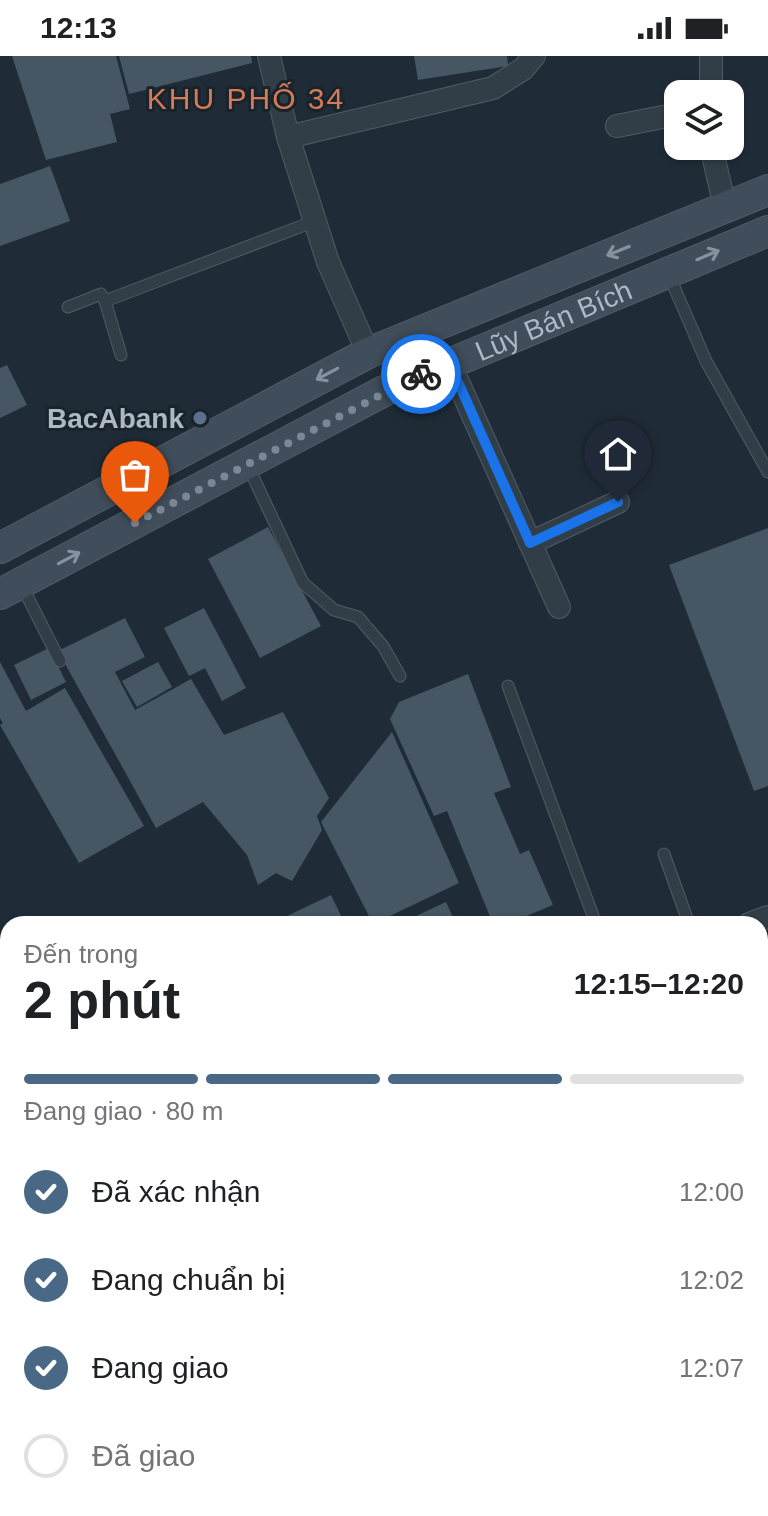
<!DOCTYPE html>
<html lang="vi">
<head>
<meta charset="utf-8">
<style>
  :root { --surface:#fff; --page:#f6f6f6; --text:#202124; --muted:#757577; --line:#e0e0e0; --accent:#486885 }
  body { margin:0; font-family:Arial,sans-serif; background:var(--page); color:var(--text); height:100vh; display:flex; flex-direction:column; font-size:30px; white-space:nowrap }
  * { box-sizing:border-box; margin:0 }
  p { font-size:26px; color:var(--muted) }
  .icon { flex:none; width:44px; height:44px; fill:none; stroke:currentColor; stroke-width:2; stroke-linecap:round; stroke-linejoin:round }
  .map { position:relative; flex:1; overflow:hidden }
  .drawer { position:absolute; left:0px; top:860px; width:768px; height:600px; display:flex; flex-direction:column; background:var(--surface); border-radius:24px 24px 0 0; box-shadow:0 2px 6px #0004 }
  .drawer>* { flex:none }
  .buttons { position:absolute; left:664px; top:24px; display:grid; gap:16px }
  .buttons a { display:grid; place-items:center; width:80px; height:80px; border-radius:16px; background:var(--surface); box-shadow:0 2px 6px #0004; font-size:40px }
  .pin { position:absolute; display:grid; place-items:center; width:68px; height:68px; color:#fff; margin:-82px -34px; border-radius:50% 50% 50% 0; rotate:-45deg; box-shadow:0 0 8px #0007 }
  .pin .icon { rotate:45deg }
  .courier { position:absolute; display:grid; place-items:center; width:80px; height:80px; margin:-40px; border:6px solid #1a73e8; border-radius:50%; background:#fff; color:#222; box-shadow:0 2px 10px #0007 }
  .head em { font-style:normal; font-weight:600 }
  .head div { display:flex; flex-direction:column-reverse }
  .head { display:flex; align-items:center; justify-content:space-between; height:136px; padding:0 24px }
  h1 { font-size:52px; font-weight:600; line-height:60px }
  .bar { display:grid; grid-template-columns:repeat(4,1fr); gap:12px 8px; align-content:center; height:96px; padding:0 24px }
  .bar i { height:10px; border-radius:6px; background:var(--line) }
  .bar .current { background:var(--accent) }
  .bar p { grid-column:span 4 }
  ol { padding:0 24px; list-style:none }
  li { display:flex; align-items:center; gap:24px; height:88px }
  li p { margin-inline-start:auto }
  li .icon { padding:8px; border-radius:50%; background:var(--accent); color:#fff; stroke-width:4 }
  li:last-child { color:var(--muted) }
  li i { width:44px; height:44px; border:4px solid var(--line); border-radius:50% }
  .status { display:flex; justify-content:space-between; align-items:center; height:56px; padding:0 40px; background:var(--surface); direction:ltr }
  .status svg { height:22px; fill:currentColor }
  .map>svg:first-child { display:block }
  .building { fill:#465763 }
  .lines { fill:none; stroke-linecap:round; stroke-linejoin:round }
  .lane-casing { stroke:#505c65; stroke-width:13 }
  .street-casing { stroke:#505c65; stroke-width:24 }
  .secondary-casing { stroke:#505c65; stroke-width:32 }
  .lane { stroke:#323e47; stroke-width:11 }
  .street { stroke:#323e47; stroke-width:22 }
  .secondary { stroke:#404d5a; stroke-width:30 }
  .oneway { stroke:#86939f }
  .done { stroke:#7b8893; stroke-width:8; stroke-dasharray:0 14.4 }
  .route { stroke:#1a73e8; stroke-width:10 }
  .service-dot { fill:#5c6f8a; stroke:#18232b; stroke-width:3 }
  .labels { text-anchor:middle; stroke-width:6; stroke-linejoin:round; paint-order:stroke }
  .street-label { font-size:28px; fill:#acb9c4; stroke:#18232b }
  .poi-label { font-size:28px; font-weight:bold; fill:#acb9c4; stroke:#18232b; text-anchor:end }
  .neighbourhood-label { font-size:30px; letter-spacing:2px; fill:#d67b55; stroke:#18232b }
</style>
</head>
<body>
<div class="status"><b>12:13</b><svg viewBox="0 0 49 12"><path d="M0 12V9h3v3zM5 12V6h3v6zM10 12V3h3v9zM15 12V0h3v12zM26 1h20v11H26zM47 4h2v5h-2z"/></svg></div>
<div class="map">
<svg width="768" height="1460" viewBox="0 0 768 1460">
  <rect width="100%" height="100%" fill="#1f2c37"/>
  <!-- building -->
  <g class="building">
    <path d="M12 0H116L130 53 110 58 117 86 46 104Z"/>
    <path d="M119 0H251L252 7 129 38Z"/>
    <path d="M414 0H507L508 10 418 24Z"/>
    <path d="M50 110 70 165 0 190V128Z"/>
    <path d="M7 309 27 349 0 362V312Z"/>
    <path d="M268 471 321 570 260 602 208 503Z"/>
    <path d="M768 472V730L754 735 669 509Z"/>
    <path d="M204 552 246 632 222 645 205 612 189 620 164 572Z"/>
    <path d="M125 562 145 601 115 616 135 654 191 623 224 679 283 656 329 742 317 760 322 774 292 825 276 817 258 829 247 799 203 746 156 772 58 595Z"/>
    <path d="M49 592 66 626 31 644 14 609Z"/>
    <path d="M0 606 26 655 65 632 144 770 79 807 0 669 3 667 0 662Z"/>
    <path d="M158 606 172 631 137 651 122 625Z"/>
    <path d="M468 618 511 731 494 737 520 798 529 794 553 849 507 868H493L447 755 434 760 390 663 399 646Z"/>
    <path d="M392 676 459 827 373 868 321 766Z"/>
    <path d="M331 839 345 868H288L285 861Z"/>
    <path d="M446 846 456 868H399Z"/>
    <path d="M760 972 768 991V1112L760 1093Z"/>
  </g>
  <g class="lines">
    <defs>
      <g id="lane">
        <path d="M668 217 706 305 768 416"/>
        <path d="M68 251 101 238 105 245"/>
        <path d="M121 299 105 245 315 165"/>
        <path d="M247 408 303 527 334 554 358 561 383 590 400 620"/>
        <path d="M21 528 60 605"/>
        <path d="M508 630 596 868"/>
        <path d="M664 798 689 868"/>
        <path d="M760 1328 768 1324"/>
        <path d="M173 1452 176 1460"/>
        <path d="M100 1460 119 1452"/>
      </g>
      <g id="street">
        <path d="M269 0 288 81 328 206 368 297"/>
        <path d="M711 0V38"/>
        <path d="M617 70 678 58"/>
        <path d="M288 81 493 32 523 13 534 0"/>
        <path d="M711 90 725 151"/>
        <path d="M449 306 559 551"/>
        <path d="M530 487 618 446"/>
        <path d="M749 868 768 861"/>
        <path d="M760 1202 768 1198"/>
        <path d="M495 1452 497 1460"/>
      </g>
      <g id="secondary">
        <path d="M0 492 368 297 768 134"/>
        <path id="s1" d="M0 538 384 335 768 175"/>
      </g>
    </defs>
    <!-- lane casing -->
    <use href="#lane" class="lane-casing"/>
    <!-- street casing -->
    <use href="#street" class="street-casing"/>
    <!-- secondary casing -->
    <use href="#secondary" class="secondary-casing"/>
    <!-- lane -->
    <use href="#lane" class="lane"/>
    <!-- street -->
    <use href="#street" class="street"/>
    <!-- secondary -->
    <use href="#secondary" class="secondary"/>
  </g>
  <!-- one-way arrows -->
  <defs><path id="oneway-shaft" d="M-6 0H5M1.5-3L5.5 0L1.5 3" fill="none" stroke-width="1.6" stroke-linecap="round" stroke-linejoin="round" transform="scale(2)"/></defs>
  <g class="oneway">
    <use href="#oneway-shaft" transform="translate(618 195) rotate(158)"/>
    <use href="#oneway-shaft" transform="translate(708 199) rotate(-23)"/>
    <use href="#oneway-shaft" transform="translate(327 318) rotate(152)"/>
    <use href="#oneway-shaft" transform="translate(69 502) rotate(-28)"/>
  </g>
  <g class="lines">
    <!-- done -->
    <path class="done" d="M135 467 421 318"/>
    <!-- route -->
    <path class="route" d="M421 318 449 306 530 487 618 446"/>
  </g>
  <!-- markers -->
  <circle class="service-dot" cx="200" cy="362" r="8"/>
  <g class="labels">
    <!-- street labels -->
    <g class="street-label">
      <text dy="10" stroke="none"><textPath href="#s1" startOffset="618">Lũy Bán Bích</textPath></text>
    </g>
    <!-- poi labels -->
    <g class="poi-label">
      <text x="184" y="372">BacAbank</text>
    </g>
    <!-- neighbourhood labels -->
    <g class="neighbourhood-label">
      <text x="246" y="53">KHU PHỐ 34</text>
    </g>
  </g>
</svg>
<div class="buttons">
<a><svg class="icon" aria-label="layers" viewBox="0 0 24 24"><path d="M12 4l9 5-9 5-9-5zM3 14l9 5 9-5"/></svg></a>
</div>
<div class="pin" style="left:135px;top:467px;background:#ea580c"><svg class="icon" aria-label="bag" viewBox="0 0 24 24"><path d="M5 8h14l-1 12H6zM9 8a3 3 0 0 1 6 0"/></svg></div>
<div class="pin" style="left:618px;top:446px;background:#1f2937"><svg class="icon" aria-label="home" viewBox="0 0 24 24"><path d="M3 11l9-7 9 7M6 9v11h12V9"/></svg></div>
<div class="courier" style="left:421px;top:318px"><svg class="icon" aria-label="bike" viewBox="0 0 24 24"><circle cx="6" cy="16" r="4"/><circle cx="18" cy="16" r="4"/><path d="M6 16l4-8h5l3 8M10 8l3 8H6M13 5h3"/></svg></div>
<section class="drawer">
<div class="head"><div><h1>2 phút</h1><p>Đến trong</p></div><em>12:15–12:20</em></div>
<div class="bar"><i class="current"></i><i class="current"></i><i class="current"></i><i></i><p>Đang giao · 80 m</p></div>
<ol>
<li><svg class="icon" aria-label="check" viewBox="0 0 24 24"><path d="M5 12l5 5 9-10"/></svg>Đã xác nhận<p>12:00</p></li>
<li><svg class="icon" aria-label="check" viewBox="0 0 24 24"><path d="M5 12l5 5 9-10"/></svg>Đang chuẩn bị<p>12:02</p></li>
<li><svg class="icon" aria-label="check" viewBox="0 0 24 24"><path d="M5 12l5 5 9-10"/></svg>Đang giao<p>12:07</p></li>
<li><i></i>Đã giao</li>
</ol>
</section>
</div>
</body>
</html>
